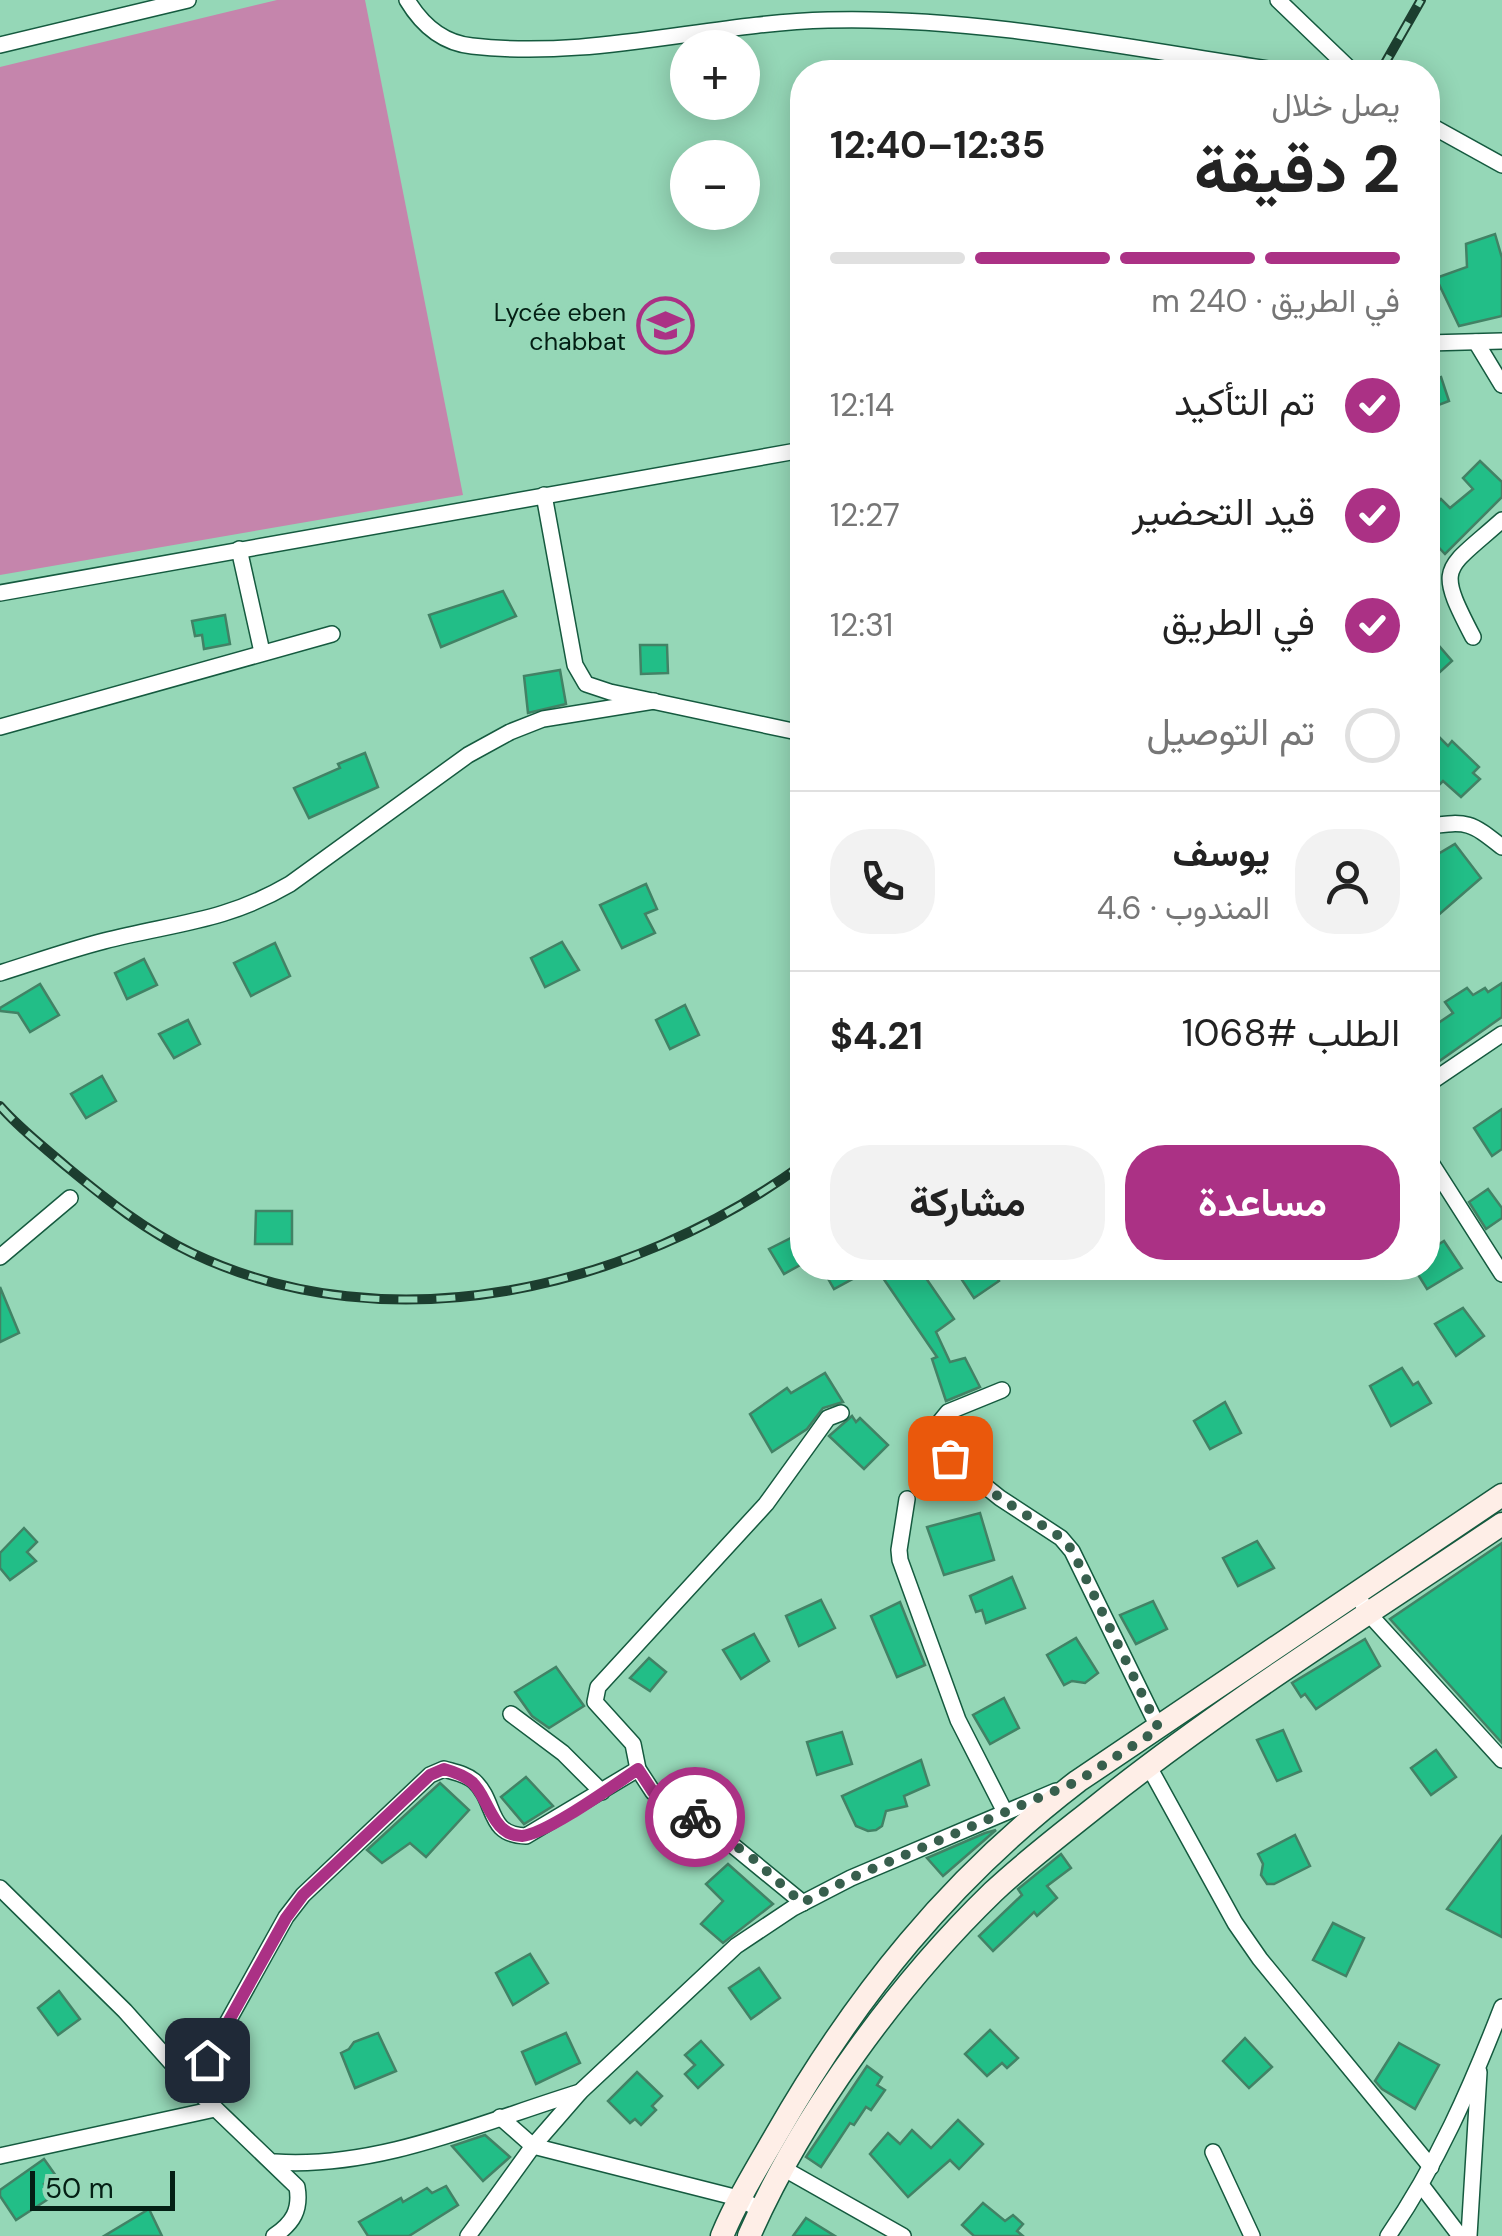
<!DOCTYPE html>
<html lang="ar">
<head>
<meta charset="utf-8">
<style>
  :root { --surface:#fff; --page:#f2f2f2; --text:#222; --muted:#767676; --line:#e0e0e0; --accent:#ab3185 }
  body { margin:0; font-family:"DM Sans",Vazirmatn,sans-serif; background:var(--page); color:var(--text); direction:rtl; height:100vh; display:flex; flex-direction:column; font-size:38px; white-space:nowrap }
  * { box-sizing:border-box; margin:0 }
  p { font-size:32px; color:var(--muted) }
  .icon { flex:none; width:55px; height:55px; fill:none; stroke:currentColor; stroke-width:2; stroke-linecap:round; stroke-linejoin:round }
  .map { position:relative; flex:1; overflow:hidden; direction:ltr }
  .details { position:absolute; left:790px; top:60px; width:650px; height:1220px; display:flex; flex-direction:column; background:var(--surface); border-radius:40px; box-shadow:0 5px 25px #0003; direction:rtl }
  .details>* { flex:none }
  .controls { position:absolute; left:670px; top:30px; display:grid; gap:20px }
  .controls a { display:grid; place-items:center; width:90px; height:90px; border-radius:50%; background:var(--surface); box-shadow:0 5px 25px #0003; font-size:50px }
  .scale { position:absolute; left:30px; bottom:25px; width:145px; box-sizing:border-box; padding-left:10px; border:5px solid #041f14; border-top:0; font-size:28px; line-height:35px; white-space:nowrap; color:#041f14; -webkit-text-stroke:8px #95d7b7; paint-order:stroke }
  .pin { position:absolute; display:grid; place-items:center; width:85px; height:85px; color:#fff; margin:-42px; border-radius:20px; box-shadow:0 5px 15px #0006 }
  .courier { position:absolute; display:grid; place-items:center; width:100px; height:100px; margin:-50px; border:8px solid #ab3185; border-radius:50%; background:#fff; color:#222; box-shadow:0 2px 12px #0007 }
  .headline em { font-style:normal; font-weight:700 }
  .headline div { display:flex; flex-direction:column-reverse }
  .headline { display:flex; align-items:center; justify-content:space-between; height:170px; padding:0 40px }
  h1 { font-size:65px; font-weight:700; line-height:75px }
  .bar { display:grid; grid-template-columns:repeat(4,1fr); gap:15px 10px; align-content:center; height:120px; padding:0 40px }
  .bar i { height:12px; border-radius:8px; background:var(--line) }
  .bar .selected { background:var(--accent) }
  .bar p { grid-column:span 4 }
  .line { display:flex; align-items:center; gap:25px; padding:0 40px; border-top:2px solid var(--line) }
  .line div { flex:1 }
  .round { display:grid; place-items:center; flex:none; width:105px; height:105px; border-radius:40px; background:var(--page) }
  ol { padding:0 40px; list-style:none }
  li { display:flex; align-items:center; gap:30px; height:110px }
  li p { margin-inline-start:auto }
  li .icon { padding:10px; border-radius:50%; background:var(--accent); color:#fff; stroke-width:4 }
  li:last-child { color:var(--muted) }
  li i { width:55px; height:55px; border:5px solid var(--line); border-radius:50% }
  .button { display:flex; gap:20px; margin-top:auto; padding:20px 40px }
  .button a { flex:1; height:115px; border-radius:40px; background:var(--accent); color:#fff; font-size:40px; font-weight:700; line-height:115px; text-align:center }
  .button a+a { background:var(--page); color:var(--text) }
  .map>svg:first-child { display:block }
  .green { fill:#c585ac }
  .building { fill:#22be87; stroke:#428265; stroke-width:2.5 }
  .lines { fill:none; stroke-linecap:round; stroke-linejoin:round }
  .minor-casing { stroke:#155a3f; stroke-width:18 }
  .secondary-casing { stroke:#155a3f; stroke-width:25 }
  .minor { stroke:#fff; stroke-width:15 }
  .secondary { stroke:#feeee7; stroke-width:22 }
  .rail-casing { stroke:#1c3e2f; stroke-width:10 }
  .rail { stroke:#95d7b7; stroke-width:6; stroke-dasharray:19; stroke-linecap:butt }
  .done { stroke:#375f4d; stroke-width:10; stroke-dasharray:0 18 }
  .route { stroke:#ab3185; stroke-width:12 }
  .labels { text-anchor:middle; stroke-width:8; stroke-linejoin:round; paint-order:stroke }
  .poi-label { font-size:25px; fill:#041f14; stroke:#95d7b7; text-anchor:end }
</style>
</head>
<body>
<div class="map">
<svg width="1502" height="2236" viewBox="0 0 1502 2236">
  <rect width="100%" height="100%" fill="#95d7b7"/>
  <!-- green -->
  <path class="green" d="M277 0H365L463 495 0 575V67Z"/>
  <!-- building -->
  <g class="building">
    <path d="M1495 234 1502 258V316L1459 326 1436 278 1467 267 1466 244Z"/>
    <path d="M1441 377 1449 401 1428 409V381Z"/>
    <path d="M1480 461 1502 482V497L1445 554 1428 536V513L1441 499 1450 508 1473 489 1463 478Z"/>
    <path d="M503 591 516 616 441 647 429 615Z"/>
    <path d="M225 615 230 644 204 649 202 635 195 636 192 621Z"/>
    <path d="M1428 633 1452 661 1428 683Z"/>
    <path d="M640 645H667L668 673 641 674Z"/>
    <path d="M560 670 566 704 528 713 524 676Z"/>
    <path d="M1428 726 1448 746 1452 741 1479 767 1473 773 1480 779 1461 797 1443 781 1438 786 1428 775Z"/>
    <path d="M365 753 378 787 309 818 294 788 340 768 338 764Z"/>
    <path d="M1455 844 1481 878 1428 924V860Z"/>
    <path d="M646 884 657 909 645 914 655 933 622 948 600 905Z"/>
    <path d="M562 942 579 970 545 987 531 958Z"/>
    <path d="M275 943 290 976 251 996 234 963Z"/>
    <path d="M144 959 157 985 127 999 115 973Z"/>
    <path d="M1502 983V1017L1428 1069V1030L1453 1013 1445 1002 1467 988 1473 995 1485 988 1488 992Z"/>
    <path d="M40 984 59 1015 30 1032 18 1013 0 1011V1008Z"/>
    <path d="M685 1005 699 1035 670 1049 656 1020Z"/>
    <path d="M188 1020 200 1044 174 1058 159 1034Z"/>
    <path d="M102 1076 116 1101 86 1118 71 1094Z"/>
    <path d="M1502 1109V1149L1492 1156 1474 1128Z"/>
    <path d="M1488 1189 1502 1208V1218L1486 1229 1469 1202Z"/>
    <path d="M256 1211H292V1244H255Z"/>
    <path d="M795 1236 802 1249V1264L784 1274 769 1249Z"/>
    <path d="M1444 1241 1462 1268 1427 1289 1414 1268H1428V1251Z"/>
    <path d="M822 1268H873L834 1289Z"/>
    <path d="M892 1268H919L954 1319 936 1332 950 1362 965 1358 980 1387 946 1401 932 1359 937 1357 881 1275Z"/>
    <path d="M969 1268H991L999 1281 974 1298 958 1274Z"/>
    <path d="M0 1287 19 1333 0 1342Z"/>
    <path d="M1463 1308 1484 1336 1456 1356 1435 1324Z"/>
    <path d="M1402 1368 1413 1385 1418 1382 1431 1403 1391 1426 1370 1386Z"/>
    <path d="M825 1373 843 1402 823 1408 807 1429 772 1452 750 1414 787 1388 791 1393Z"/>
    <path d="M1225 1402 1241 1433 1210 1449 1194 1421Z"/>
    <path d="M852 1416 856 1422 860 1418 888 1445 864 1469 829 1436Z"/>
    <path d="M980 1513 994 1560 944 1575 927 1527Z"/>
    <path d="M24 1528 37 1542 27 1552 36 1561 10 1580 0 1568V1553Z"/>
    <path d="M1257 1541 1274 1568 1238 1586 1223 1558Z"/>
    <path d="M1502 1543V1743L1390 1619Z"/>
    <path d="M1012 1577 1025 1608 986 1623 982 1610 976 1612 970 1596Z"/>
    <path d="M821 1600 835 1628 799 1646 786 1616Z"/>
    <path d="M1153 1601 1167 1629 1136 1644 1120 1615Z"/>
    <path d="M900 1602 925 1665 897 1677 871 1616Z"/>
    <path d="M754 1634 769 1661 741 1679 723 1650Z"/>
    <path d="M1076 1638 1098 1673 1085 1683 1072 1681 1064 1685 1047 1655Z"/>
    <path d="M1365 1639 1380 1666 1316 1709 1305 1694 1301 1697 1292 1683Z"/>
    <path d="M649 1658 666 1672 650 1691 630 1678Z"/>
    <path d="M556 1667 584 1706 549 1728 532 1716 515 1692Z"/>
    <path d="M1004 1698 1019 1728 990 1744 973 1715Z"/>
    <path d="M1283 1730 1301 1771 1277 1781 1257 1740Z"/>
    <path d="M842 1732 852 1764 817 1775 807 1742Z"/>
    <path d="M1436 1750 1456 1777 1431 1795 1411 1768Z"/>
    <path d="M921 1760 929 1785 904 1796 907 1806 886 1811 882 1826 876 1830 868 1831 856 1826 842 1796Z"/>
    <path d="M526 1777 553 1806 524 1824 501 1797Z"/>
    <path d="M440 1783 469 1810 426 1857 410 1843 382 1863 367 1850Z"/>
    <path d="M996 1830 943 1876 927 1858 985 1833Z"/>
    <path d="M1295 1835 1310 1866 1274 1884H1267L1261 1875 1263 1864 1258 1854Z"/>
    <path d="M1502 1836V1937L1447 1909Z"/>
    <path d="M1061 1854 1071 1868 1047 1886 1057 1898 1037 1916 1034 1912 993 1951 979 1936 1022 1895 1018 1889Z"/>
    <path d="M728 1864 773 1904 723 1943 701 1924 723 1901 706 1884Z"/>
    <path d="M1333 1923 1364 1938 1346 1976 1313 1960Z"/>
    <path d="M530 1954 548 1983 513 2005 496 1973Z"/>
    <path d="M759 1968 780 1998 751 2019 729 1988Z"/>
    <path d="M59 1991 80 2019 58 2035 38 2008Z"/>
    <path d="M990 2030 1018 2058 1007 2068 1002 2063 987 2076 965 2054Z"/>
    <path d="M378 2033 396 2071 355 2088 341 2053 349 2049 354 2042Z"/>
    <path d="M566 2033 580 2063 536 2084 522 2052Z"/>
    <path d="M1245 2038 1272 2067 1249 2088 1223 2061Z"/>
    <path d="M701 2041 723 2065 698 2088 685 2074 695 2065 685 2055Z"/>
    <path d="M1399 2043 1439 2065 1415 2109 1382 2089 1375 2081Z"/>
    <path d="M867 2066 882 2077 877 2085 885 2090 871 2110 866 2107 854 2125 850 2123 821 2167 806 2157Z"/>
    <path d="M637 2072 662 2096 652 2106 656 2110 641 2125 635 2119 630 2123 608 2101Z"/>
    <path d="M958 2120 983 2144 959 2169 950 2160 908 2197 870 2154 888 2133 900 2144 912 2130 931 2148Z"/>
    <path d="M485 2135 510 2157 483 2181 452 2146Z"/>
    <path d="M44 2159 56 2176 44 2184 53 2196 16 2220 0 2196V2190Z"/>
    <path d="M446 2186 458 2205 409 2236H368L359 2222 401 2198 403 2202 427 2188 432 2193Z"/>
    <path d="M983 2203 1005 2221 1013 2215 1023 2224 1017 2231 1023 2236H974L962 2225Z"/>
    <path d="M149 2209 162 2236H104Z"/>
    <path d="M806 2218 835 2236H793Z"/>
  </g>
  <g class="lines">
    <defs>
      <g id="minor">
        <path d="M407 0C422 25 442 43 472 46 592 60 709 23 828 20 978 16 1140 50 1288 72"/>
        <path d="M1278 0 1353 72"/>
        <path d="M0 45 188 0"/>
        <path d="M1428 124 1502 165"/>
        <path d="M1476 342 1502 385"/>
        <path d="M1428 343 1502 341"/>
        <path d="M544 495 575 665 586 684 610 692 802 733"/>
        <path d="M239 549 262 652"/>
        <path d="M0 593 802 450"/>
        <path d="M1473 637C1435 564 1444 572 1502 520"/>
        <path d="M0 727 332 634"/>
        <path d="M1428 826C1469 821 1470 822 1502 847"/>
        <path d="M0 973C35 962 69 950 104 941 174 923 225 922 290 884L468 755 510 732 543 719 654 701"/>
        <path d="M1428 1084 1502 1034"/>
        <path d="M1428 1158 1502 1274"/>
        <path d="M0 1257 70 1198"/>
        <path d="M1002 1390 948 1412 939 1423 941 1439 950 1458 1000 1498 1061 1538 1072 1551 1159 1729"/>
        <path d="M907 1499 899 1550 900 1560 958 1720 1005 1812"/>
        <path d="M1357 1595 1369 1614 1502 1760"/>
        <path d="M511 1714 563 1753 602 1792"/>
        <path d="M1148 1765 1235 1923 1260 1959 1431 2167"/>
        <path d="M0 1888 125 2011 192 2086 297 2187C301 2210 293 2223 274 2236"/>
        <path d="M803 1903 714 1830 653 1792 638 1769 633 1744 595 1702 598 1687 766 1504 828 1418 841 1413"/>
        <path d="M192 2086 286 1917 303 1895 430 1775 444 1769C454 1772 466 1774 474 1781 497 1802 486 1835 526 1836L638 1769"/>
        <path d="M500 2117 533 2146 738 2198 761 2210"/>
        <path d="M1213 2152 1252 2236"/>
        <path d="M0 2156 215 2109"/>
        <path d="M275 2162C379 2169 482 2122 580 2092"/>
        <path d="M781 2167 903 2236"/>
        <path d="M1422 2186 1460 2236"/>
        <path d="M468 2236 533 2146 580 2092 736 1946 793 1908 851 1878 1056 1791"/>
        <path d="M1388 2236C1437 2165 1471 2087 1502 2007"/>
        <path d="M1469 2236 1479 2072"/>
      </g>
      <g id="secondary">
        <path d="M722 2236C737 2200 757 2168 776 2135 856 1995 950 1879 1078 1781L1502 1495"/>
        <path d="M749 2236C802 2115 898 1984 993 1892 1026 1861 1063 1833 1098 1805 1226 1703 1366 1616 1502 1524"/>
      </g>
    </defs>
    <!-- minor casing -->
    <use href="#minor" class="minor-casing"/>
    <!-- secondary casing -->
    <use href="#secondary" class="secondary-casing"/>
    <!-- minor -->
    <use href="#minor" class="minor"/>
    <!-- secondary -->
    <use href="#secondary" class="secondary"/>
    <defs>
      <g id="rail">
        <path d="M1380 72 1421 0"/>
        <path d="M0 1106C20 1129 44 1147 67 1167 107 1200 146 1231 192 1253 390 1347 631 1289 802 1165"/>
      </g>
    </defs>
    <!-- rail casing -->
    <use href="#rail" class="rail-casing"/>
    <!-- rail -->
    <use href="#rail" class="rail"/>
  </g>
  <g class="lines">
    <!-- done -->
    <path class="done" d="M695 1817 750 1856 802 1903 851 1878 1078 1781 1159 1729 1072 1550 1062 1538 1000 1498 950 1458"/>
    <!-- route -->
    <path class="route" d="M207 2060 286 1918 303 1895 430 1775 444 1769C483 1780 477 1792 496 1821 502 1830 511 1836 522 1836 547 1834 614 1785 638 1769L653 1792 695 1817"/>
  </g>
  <!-- icons -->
  <defs>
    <symbol id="school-ring" viewBox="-11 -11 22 22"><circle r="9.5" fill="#95d7b7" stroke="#ab3185" stroke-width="1.5"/><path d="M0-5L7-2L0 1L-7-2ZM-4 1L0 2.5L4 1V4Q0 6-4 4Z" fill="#ab3185"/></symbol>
  </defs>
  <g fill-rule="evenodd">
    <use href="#school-ring" x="634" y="294" width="63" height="63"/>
  </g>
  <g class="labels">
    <!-- poi labels -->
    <g class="poi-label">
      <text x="626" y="321">Lycée eben<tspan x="626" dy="29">chabbat</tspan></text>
    </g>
  </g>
</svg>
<div class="controls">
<a>+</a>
<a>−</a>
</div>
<div class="scale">50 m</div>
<div class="pin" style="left:950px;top:1458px;background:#ea580c"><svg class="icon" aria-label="bag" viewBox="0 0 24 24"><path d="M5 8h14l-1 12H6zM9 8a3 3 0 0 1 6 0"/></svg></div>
<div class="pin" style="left:207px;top:2060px;background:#1f2937"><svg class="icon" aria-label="home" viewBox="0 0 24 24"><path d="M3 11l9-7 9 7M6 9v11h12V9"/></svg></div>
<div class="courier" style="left:695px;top:1817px"><svg class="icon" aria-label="bike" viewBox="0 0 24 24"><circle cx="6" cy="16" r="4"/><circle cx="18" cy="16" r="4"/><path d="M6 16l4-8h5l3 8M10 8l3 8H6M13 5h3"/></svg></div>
<section class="details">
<div class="headline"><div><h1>2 دقيقة</h1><p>يصل خلال</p></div><em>12:35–12:40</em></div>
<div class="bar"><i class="selected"></i><i class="selected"></i><i class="selected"></i><i></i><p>في الطريق · 240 m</p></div>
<ol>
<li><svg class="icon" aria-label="check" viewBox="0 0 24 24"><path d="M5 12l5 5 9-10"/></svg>تم التأكيد<p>12:14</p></li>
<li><svg class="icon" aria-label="check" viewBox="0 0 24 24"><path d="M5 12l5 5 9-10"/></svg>قيد التحضير<p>12:27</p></li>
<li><svg class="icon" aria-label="check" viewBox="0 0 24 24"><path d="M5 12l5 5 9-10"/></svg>في الطريق<p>12:31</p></li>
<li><i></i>تم التوصيل</li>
</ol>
<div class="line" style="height:180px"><a class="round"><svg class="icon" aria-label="person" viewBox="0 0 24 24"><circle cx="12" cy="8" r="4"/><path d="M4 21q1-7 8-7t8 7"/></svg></a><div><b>يوسف</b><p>المندوب · 4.6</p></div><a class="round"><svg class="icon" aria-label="phone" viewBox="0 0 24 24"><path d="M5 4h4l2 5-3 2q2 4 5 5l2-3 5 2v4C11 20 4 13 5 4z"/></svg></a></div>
<div class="line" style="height:130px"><div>الطلب #1068</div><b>$4.21</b></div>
<div class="button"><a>مساعدة</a><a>مشاركة</a></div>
</section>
</div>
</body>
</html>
